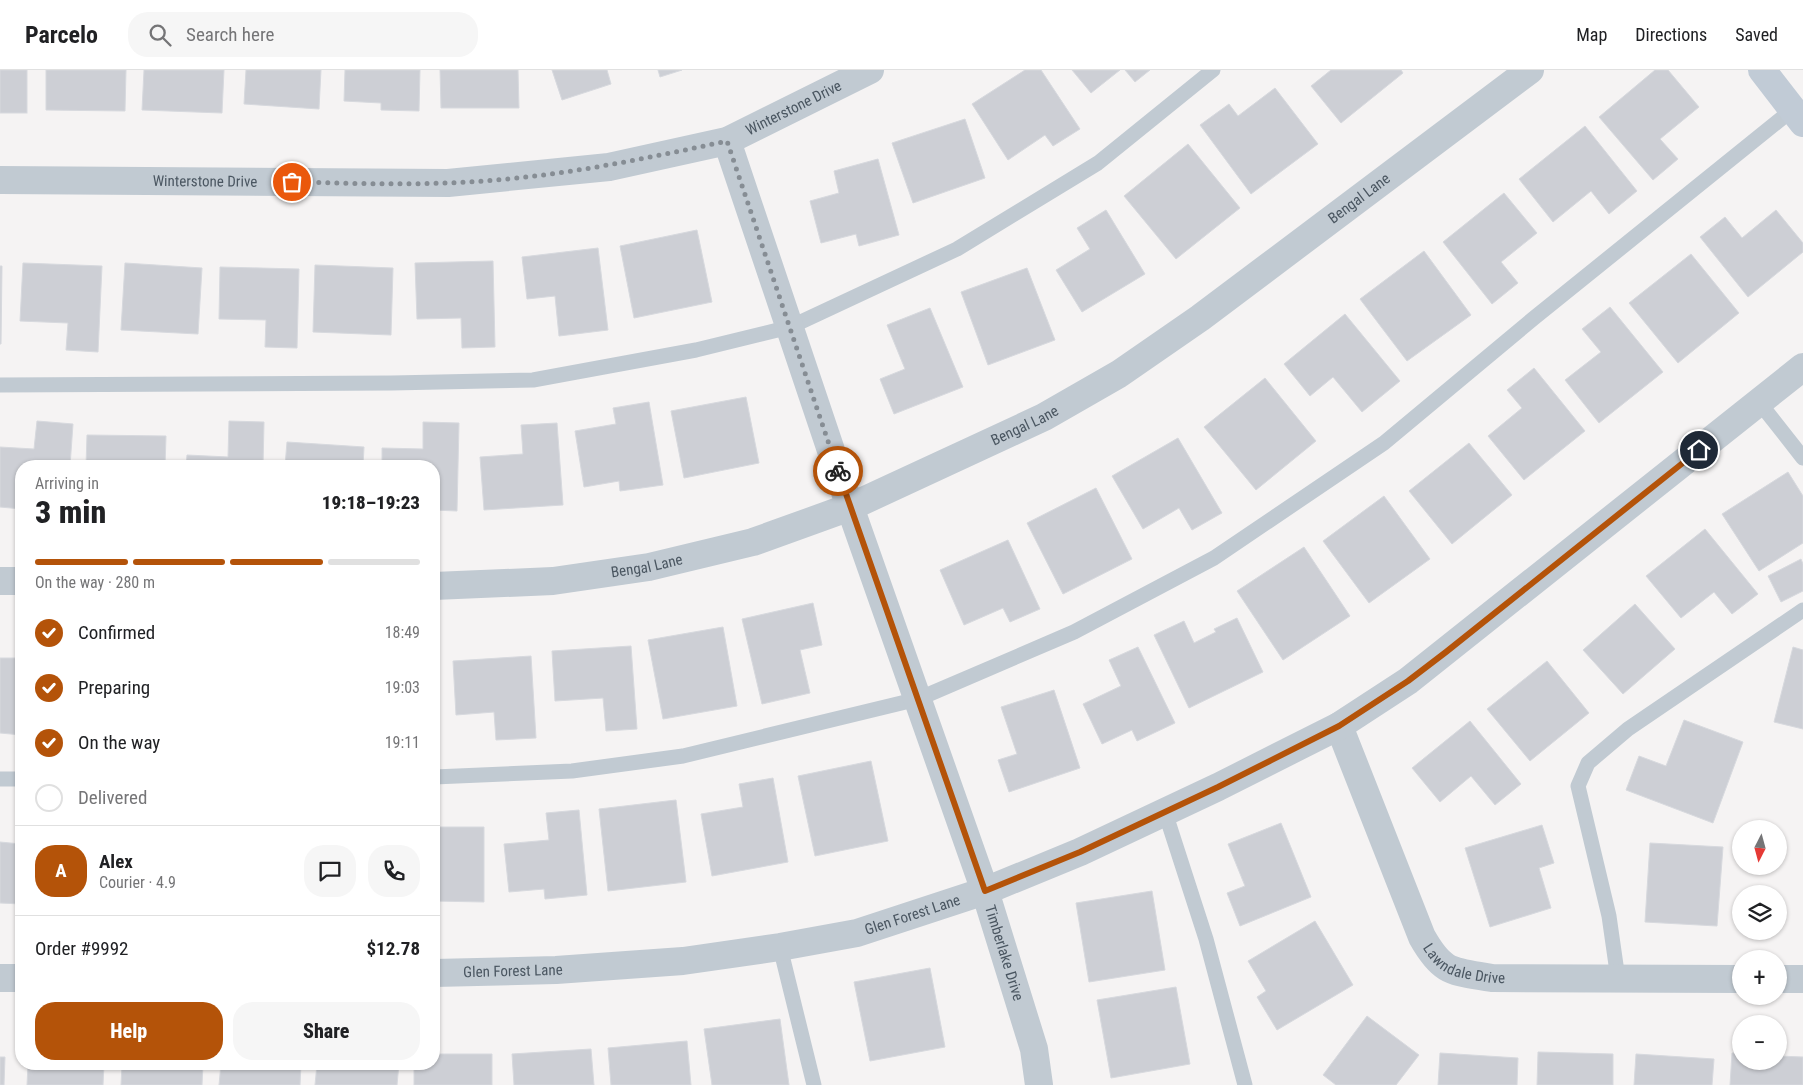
<!DOCTYPE html>
<html lang="en">
<head>
<meta charset="utf-8">
<style>
  :root { --surface:#fff; --page:#f6f6f6; --text:#202124; --muted:#757577; --line:#e0e0e0; --accent:#b45309 }
  body { margin:0; font-family:"Roboto Condensed",sans-serif; background:var(--page); color:var(--text); height:100vh; display:flex; flex-direction:column; font-size:19px; white-space:nowrap }
  * { box-sizing:border-box; margin:0 }
  p { font-size:16px; color:var(--muted) }
  .icon { flex:none; width:28px; height:28px; fill:none; stroke:currentColor; stroke-width:2; stroke-linecap:round; stroke-linejoin:round }
  .map { position:relative; flex:1; overflow:hidden }
  .panel { position:absolute; left:15px; top:390px; width:425px; height:610px; display:flex; flex-direction:column; background:var(--surface); border-radius:20px; box-shadow:0 1px 4px #0004 }
  .panel>* { flex:none }
  .needle { width:32px; rotate:186deg }
  .buttons { position:absolute; left:1732px; top:750px; display:grid; gap:10px }
  .buttons a { display:grid; place-items:center; width:55px; height:55px; border-radius:50%; background:var(--surface); box-shadow:0 1px 4px #0004; font-size:25px }
  .pin { position:absolute; display:grid; place-items:center; width:42px; height:42px; color:#fff; margin:-21px; border:2px solid #fff; border-radius:50%; box-shadow:0 1px 5px #0007 }
  .courier { position:absolute; display:grid; place-items:center; width:50px; height:50px; margin:-25px; border:4px solid #b45309; border-radius:50%; background:#fff; color:#222; box-shadow:0 1px 6px #0007 }
  .overview em { font-style:normal; font-weight:800 }
  .overview div { display:flex; flex-direction:column-reverse }
  .overview { display:flex; align-items:center; justify-content:space-between; height:85px; padding:0 20px }
  h1 { font-size:32px; font-weight:800; line-height:38px }
  .bar { display:grid; grid-template-columns:repeat(4,1fr); gap:8px 5px; align-content:center; height:60px; padding:0 20px }
  .bar i { height:6px; border-radius:4px; background:var(--line) }
  .bar .on { background:var(--accent) }
  .bar p { grid-column:span 4 }
  .line { display:flex; align-items:center; gap:12px; padding:0 20px; border-top:1px solid var(--line) }
  .line div { flex:1 }
  .round { display:grid; place-items:center; flex:none; width:52px; height:52px; border-radius:20px; background:var(--page) }
  ol { padding:0 20px; list-style:none }
  li { display:flex; align-items:center; gap:15px; height:55px }
  li p { margin-inline-start:auto }
  li .icon { padding:5px; border-radius:50%; background:var(--accent); color:#fff; stroke-width:4 }
  li:last-child { color:var(--muted) }
  li i { width:28px; height:28px; border:2px solid var(--line); border-radius:50% }
  .button { display:flex; gap:10px; margin-top:auto; padding:10px 20px }
  .button a { flex:1; height:58px; border-radius:20px; background:var(--accent); color:#fff; font-size:20px; font-weight:800; line-height:58px; text-align:center }
  .button a+a { background:var(--page); color:var(--text) }
  header { display:flex; align-items:center; gap:30px; box-sizing:border-box; height:70px; padding:0 25px; background:var(--surface); border-bottom:1px solid var(--line) }
  header strong { font-size:24px }
  nav { display:flex; gap:28px; margin-inline-start:auto; font-size:18px }
  .search { width:350px; height:45px; background:var(--page); display:flex; align-items:center; gap:12px; box-sizing:border-box; padding:0 18px; border-radius:20px; color:var(--muted); font-size:19px }
  .map>svg:first-child { display:block }
  .building { fill:#cdcfd5; stroke:#d7d9de }
  .lines { fill:none; stroke-linecap:round; stroke-linejoin:round }
  .lane { stroke:#c1cad2; stroke-width:15 }
  .street { stroke:#c1cad2; stroke-width:28 }
  .secondary { stroke:#c1cbd6; stroke-width:28 }
  .done { stroke:#868d94; stroke-width:5; stroke-dasharray:0 9 }
  .route { stroke:#b45309; stroke-width:6 }
  .labels { text-anchor:middle; stroke-width:4; stroke-linejoin:round; paint-order:stroke }
  .street-label { font-size:15px; fill:#4a5661; stroke:#fff }
</style>
</head>
<body>
<header>
<strong>Parcelo</strong>
<div class="search"><svg class="icon" aria-label="search" viewBox="0 0 24 24"><circle cx="10" cy="10" r="6"/><path d="M15 15l6 6"/></svg>Search here</div>
<nav><a>Map</a><a>Directions</a><a>Saved</a></nav>
</header>
<div class="map">
<svg width="1803" height="1015" viewBox="0 0 1803 1015">
  <rect width="100%" height="100%" fill="#f5f3f3"/>
  <!-- building -->
  <g class="building">
    <rect x="0" y="0" width="27" height="43"/>
    <path d="M46 0H126L125 41 46 40Z"/>
    <path d="M144 0H224L222 43 142 40Z"/>
    <path d="M246 0H321L319 39 244 34Z"/>
    <path d="M345 0H420L419 41 381 40V33L344 31Z"/>
    <path d="M440 0H518L519 38H441Z"/>
    <path d="M552 0H607L611 14 562 30Z"/>
    <path d="M658 0H682L660 7Z"/>
    <path d="M1025 0H1041L1080 59 1053 76 1045 65 1008 90 972 34Z"/>
    <path d="M1072 0H1120L1091 23Z"/>
    <path d="M1125 0H1150L1135 12Z"/>
    <path d="M1331 0H1401L1403 3 1341 53 1311 16Z"/>
    <path d="M1655 0H1668L1699 37 1660 69 1678 89 1653 110 1599 47Z"/>
    <path d="M1275 18 1318 74 1251 124 1200 55 1229 34 1238 46Z"/>
    <path d="M965 49 985 108 913 133 892 73Z"/>
    <path d="M1585 56 1637 121 1609 144 1591 121 1553 152 1519 109Z"/>
    <path d="M1188 74 1240 138 1176 189 1124 126Z"/>
    <path d="M878 89 899 165 859 176 856 164 821 173 810 131 839 123 834 101Z"/>
    <path d="M1504 123 1537 163 1501 192 1518 213 1492 234 1443 172Z"/>
    <path d="M1106 140 1145 204 1082 242 1056 200 1090 179 1077 158Z"/>
    <path d="M1776 140 1803 173V182L1748 227 1700 167 1725 147 1742 168Z"/>
    <path d="M697 160 712 232 634 248 620 176Z"/>
    <path d="M598 178 608 260 559 266 555 226 527 229 522 187Z"/>
    <path d="M1424 181 1471 245 1407 291 1360 229Z"/>
    <path d="M1691 184 1739 243 1678 293 1629 233Z"/>
    <path d="M493 191 495 277 462 278 461 248 417 249 415 193Z"/>
    <path d="M23 193 102 196 98 282 66 280 68 253 20 251Z"/>
    <path d="M125 193 202 198 198 264 121 260Z"/>
    <path d="M315 195 393 198 391 265 313 262Z"/>
    <path d="M0 196H2L1 274H0Z"/>
    <path d="M220 197 299 199 297 278 265 277 266 250 219 249Z"/>
    <path d="M1027 198 1055 270 988 295 961 222Z"/>
    <path d="M1610 237 1663 302 1599 353 1565 310 1601 282 1582 259Z"/>
    <path d="M930 238 963 317 894 344 880 309 905 299 887 255Z"/>
    <path d="M1345 244 1400 311 1362 342 1333 307 1310 326 1284 294Z"/>
    <path d="M1534 298 1585 361 1524 410 1488 366 1522 338 1507 320Z"/>
    <path d="M1265 308 1316 371 1256 420 1204 357Z"/>
    <path d="M746 327 759 393 684 408 671 341Z"/>
    <path d="M649 332 663 415 620 421 619 411 584 417 575 361 616 354 613 338Z"/>
    <path d="M37 351 73 354 70 396H21V439L0 437V377L34 379Z"/>
    <path d="M229 351 264 352 263 396H186L187 385 228 387Z"/>
    <path d="M423 352 459 353 457 441 434 440V396H382V378L423 379Z"/>
    <path d="M557 353 563 435 484 440 480 387 523 384 521 355Z"/>
    <path d="M87 365 166 366 165 396H86Z"/>
    <path d="M1178 368 1222 443 1192 460 1179 438 1143 459 1112 406Z"/>
    <path d="M287 372 364 377 363 396H285Z"/>
    <path d="M1469 373 1512 425 1452 474 1409 421Z"/>
    <path d="M1788 402 1803 426V473L1759 501 1722 444Z"/>
    <path d="M1096 418 1132 489 1063 524 1027 453Z"/>
    <path d="M1384 426 1430 489 1369 533 1323 471Z"/>
    <path d="M1705 459 1758 524 1732 544 1714 522 1681 548 1646 506Z"/>
    <path d="M1008 470 1040 539 1010 552 1003 538 964 555 940 500Z"/>
    <path d="M1304 477 1350 546 1283 590 1237 521Z"/>
    <path d="M1801 489 1803 494V521L1781 532 1768 506Z"/>
    <path d="M813 533 822 575 800 580 810 623 762 634 742 549Z"/>
    <path d="M1635 534 1675 579 1623 624 1583 580Z"/>
    <path d="M1237 548 1263 602 1189 638 1154 565 1184 551 1194 573 1216 562 1214 559Z"/>
    <path d="M723 557 737 636 663 649 648 570Z"/>
    <path d="M631 576 637 659 606 661 603 628 555 631 552 581Z"/>
    <path d="M1138 577 1175 653 1137 671 1132 660 1102 674 1083 634 1121 616 1109 590Z"/>
    <path d="M1793 577 1803 580V659L1774 652Z"/>
    <path d="M531 586 536 668 496 670 494 642 456 645 453 591Z"/>
    <path d="M0 588H21V665L0 663Z"/>
    <path d="M1547 591 1589 643 1530 691 1487 639Z"/>
    <path d="M434 596H437L434 665Z"/>
    <path d="M1054 620 1080 698 1009 722 998 690 1017 684 1001 637Z"/>
    <path d="M1684 650 1743 672 1713 753 1626 720 1639 686 1666 696Z"/>
    <path d="M1470 651 1521 714 1495 735 1471 706 1440 732 1412 698Z"/>
    <path d="M871 691 888 771 815 786 798 706Z"/>
    <path d="M773 708 788 792 712 806 701 744 743 737 739 714Z"/>
    <path d="M676 730 686 812 608 821 599 739Z"/>
    <path d="M579 740 587 825 545 829 544 819 509 822 504 774 549 770 546 743Z"/>
    <path d="M1281 753 1311 827 1240 856 1227 823 1245 816 1228 774Z"/>
    <path d="M1542 755 1554 793 1539 798 1551 838 1490 857 1465 778Z"/>
    <path d="M434 757H484V832L434 831Z"/>
    <path d="M0 772 21 774V834L0 833Z"/>
    <path d="M1650 773 1723 777 1717 856 1645 852Z"/>
    <path d="M1152 821 1165 900 1089 912 1076 833Z"/>
    <path d="M1315 851 1353 915 1277 960 1257 927 1266 921 1248 891Z"/>
    <path d="M930 898 945 977 870 991 854 912Z"/>
    <path d="M1176 917 1190 994 1111 1008 1097 930Z"/>
    <path d="M1367 946 1419 985 1396 1015H1336L1323 1005Z"/>
    <path d="M780 949 789 1015H712L704 959Z"/>
    <path d="M687 971 691 1015H611L608 978Z"/>
    <path d="M591 979 594 1015H514L512 984Z"/>
    <path d="M1538 982 1613 984V1015H1537Z"/>
    <path d="M1440 983 1518 988 1517 1015H1438Z"/>
    <path d="M1732 983H1741V991H1779V986L1803 987V1015H1730Z"/>
    <path d="M434 984H492V1015H414V994H434Z"/>
    <path d="M1636 984 1714 989 1712 1015H1634Z"/>
    <path d="M0 987H5L4 1015H0Z"/>
    <path d="M28 994H104L103 1015H27Z"/>
    <path d="M122 994H203L202 1015H121Z"/>
    <path d="M221 994H301L300 1015H219Z"/>
    <path d="M317 994H399L397 1015H315Z"/>
  </g>
  <g class="lines">
    <!-- lane -->
    <g class="lane">
      <path d="M0 315 392 313 533 310 696 280 790 257 957 179 1098 93 1213 0"/>
      <path d="M1759 332 1803 388"/>
      <path d="M434 707 572 701 683 686 918 629 1074 562 1214 488 1384 373 1534 248 1797 36"/>
      <path d="M0 709H21"/>
      <path d="M1165 742 1206 869 1245 1015"/>
      <path d="M780 877 814 1015"/>
      <path d="M1618 909 1609 846 1578 716 1588 693 1628 659 1803 540"/>
    </g>
    <!-- street -->
    <g class="street">
      <path id="s1" d="M727 71 850 437 985 821 1034 979 1039 1015"/>
      <path id="s2" d="M0 110 448 113 609 97 727 71 870 0"/>
      <path d="M0 511H21"/>
      <path id="s3" d="M434 516 553 511 649 497 753 472 850 437 1044 347 1119 304 1200 248 1530 0"/>
      <path id="s4" d="M1339 656 1422 867C1443 904 1452 901 1492 908L1741 909"/>
      <path id="s5" d="M434 903 556 900 683 891 780 877 857 863 985 821 1080 782 1218 717 1339 656 1408 611 1803 297"/>
      <path d="M0 908H21"/>
      <path d="M1779 909H1803"/>
    </g>
    <!-- secondary -->
    <path class="secondary" d="M1762 0 1803 53"/>
  </g>
  <g class="lines">
    <!-- done -->
    <path class="done" d="M292 112C343 113 396 115 447 113 542 110 635 91 727 71L838 401"/>
    <!-- route -->
    <path class="route" d="M838 401 985 821 1080 782 1218 717 1339 656 1408 611 1446 582 1699 380"/>
  </g>
  <g class="labels">
    <!-- street labels -->
    <g class="street-label">
      <text dy="5" stroke="none"><textPath href="#s2" startOffset="805">Winterstone Drive</textPath></text>
      <text dy="5" stroke="none"><textPath href="#s2" startOffset="205">Winterstone Drive</textPath></text>
      <text dy="5" stroke="none"><textPath href="#s3" startOffset="1024">Bengal Lane</textPath></text>
      <text dy="5" stroke="none"><textPath href="#s3" startOffset="619">Bengal Lane</textPath></text>
      <text dy="5" stroke="none"><textPath href="#s3" startOffset="214">Bengal Lane</textPath></text>
      <text dy="5" stroke="none"><textPath href="#s5" startOffset="484">Glen Forest Lane</textPath></text>
      <text dy="5" stroke="none"><textPath href="#s1" startOffset="858">Timberlake Drive</textPath></text>
      <text dy="5" stroke="none"><textPath href="#s4" startOffset="281">Lawndale Drive</textPath></text>
      <text dy="5" stroke="none"><textPath href="#s5" startOffset="79">Glen Forest Lane</textPath></text>
    </g>
  </g>
</svg>
<div class="buttons">
<a><svg class="needle" viewBox="-14 -14 28 28"><path d="M0-13l5 13h-10z" fill="#e53935"/><path d="M0 13l5-13h-10z" fill="#757577"/></svg></a>
<a><svg class="icon" aria-label="layers" viewBox="0 0 24 24"><path d="M12 4l9 5-9 5-9-5zM3 14l9 5 9-5"/></svg></a>
<a>+</a>
<a>−</a>
</div>
<div class="pin" style="left:292px;top:112px;background:#ea580c"><svg class="icon" aria-label="bag" viewBox="0 0 24 24"><path d="M5 8h14l-1 12H6zM9 8a3 3 0 0 1 6 0"/></svg></div>
<div class="pin" style="left:1699px;top:380px;background:#1f2937"><svg class="icon" aria-label="home" viewBox="0 0 24 24"><path d="M3 11l9-7 9 7M6 9v11h12V9"/></svg></div>
<div class="courier" style="left:838px;top:401px"><svg class="icon" aria-label="bike" viewBox="0 0 24 24"><circle cx="6" cy="16" r="4"/><circle cx="18" cy="16" r="4"/><path d="M6 16l4-8h5l3 8M10 8l3 8H6M13 5h3"/></svg></div>
<section class="panel">
<div class="overview"><div><h1>3 min</h1><p>Arriving in</p></div><em>19:18–19:23</em></div>
<div class="bar"><i class="on"></i><i class="on"></i><i class="on"></i><i></i><p>On the way · 280 m</p></div>
<ol>
<li><svg class="icon" aria-label="check" viewBox="0 0 24 24"><path d="M5 12l5 5 9-10"/></svg>Confirmed<p>18:49</p></li>
<li><svg class="icon" aria-label="check" viewBox="0 0 24 24"><path d="M5 12l5 5 9-10"/></svg>Preparing<p>19:03</p></li>
<li><svg class="icon" aria-label="check" viewBox="0 0 24 24"><path d="M5 12l5 5 9-10"/></svg>On the way<p>19:11</p></li>
<li><i></i>Delivered</li>
</ol>
<div class="line" style="height:90px"><b class="round" style="background:var(--accent);color:#fff">A</b><div><b>Alex</b><p>Courier · 4.9</p></div><a class="round"><svg class="icon" aria-label="chat" viewBox="0 0 24 24"><path d="M4 5h16v11H9l-5 4z"/></svg></a><a class="round"><svg class="icon" aria-label="phone" viewBox="0 0 24 24"><path d="M5 4h4l2 5-3 2q2 4 5 5l2-3 5 2v4C11 20 4 13 5 4z"/></svg></a></div>
<div class="line" style="height:65px"><div>Order #9992</div><b>$12.78</b></div>
<div class="button"><a>Help</a><a>Share</a></div>
</section>
</div>
</body>
</html>
